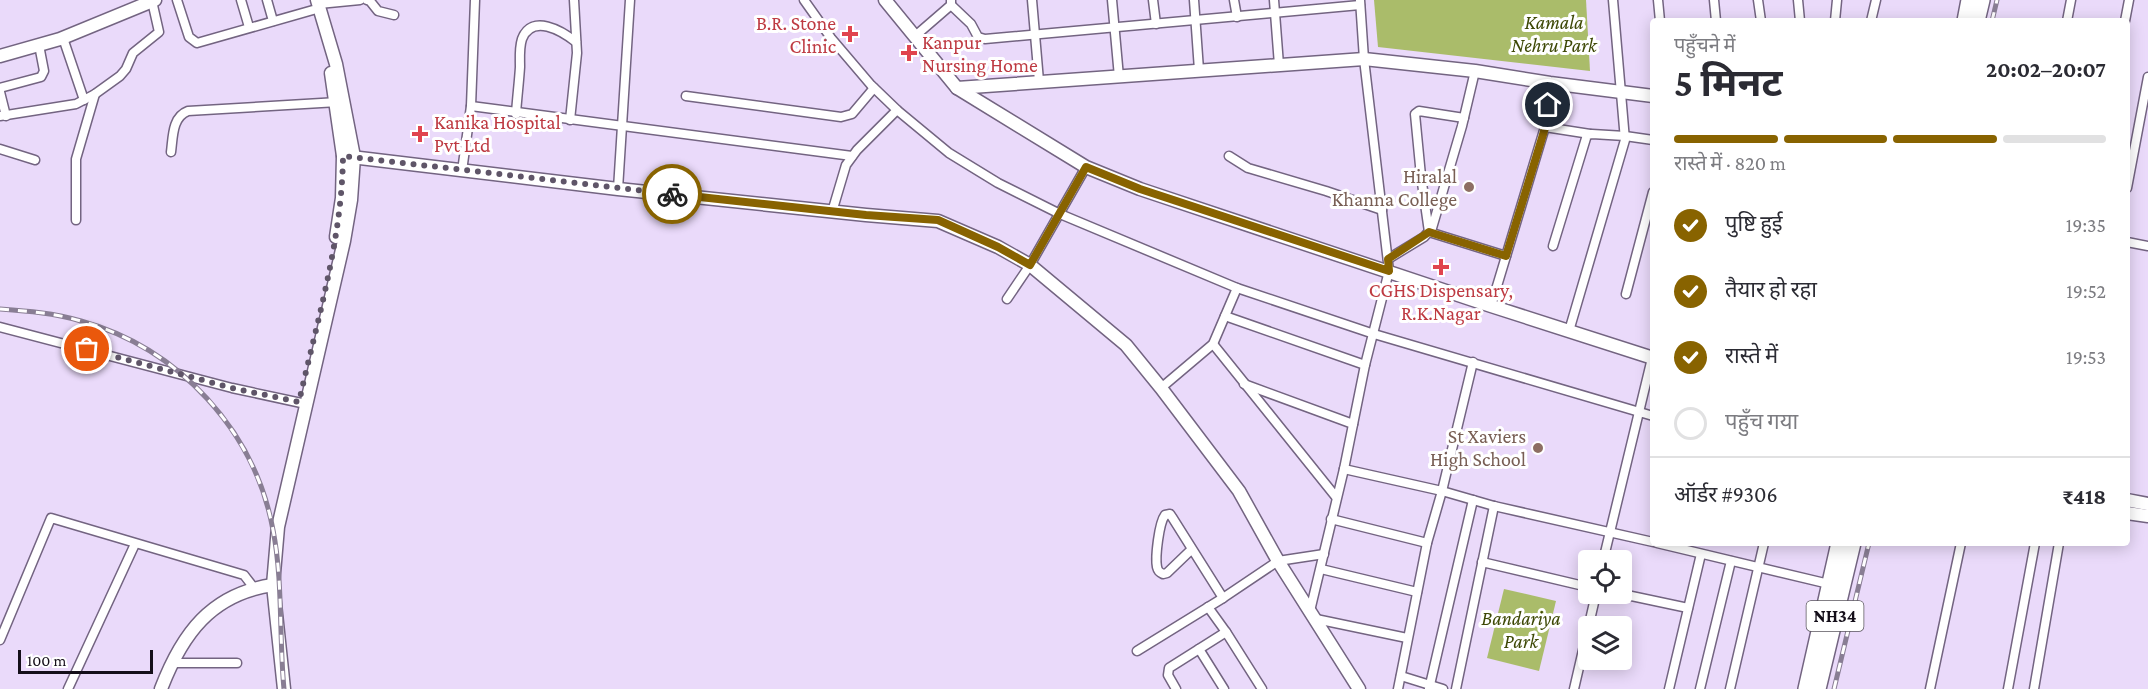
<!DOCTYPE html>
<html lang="hi">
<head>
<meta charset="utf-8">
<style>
  :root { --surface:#fff; --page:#f2f2f3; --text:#2b2b33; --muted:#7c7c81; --line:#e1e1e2; --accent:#886300 }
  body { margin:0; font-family:"Crimson Pro","Noto Sans Devanagari",serif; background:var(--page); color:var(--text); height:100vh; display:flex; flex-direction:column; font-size:22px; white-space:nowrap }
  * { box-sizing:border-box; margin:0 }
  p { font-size:20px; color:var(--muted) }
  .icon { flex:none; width:33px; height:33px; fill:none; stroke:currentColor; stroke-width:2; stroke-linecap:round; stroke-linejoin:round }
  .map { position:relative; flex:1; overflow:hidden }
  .panel { position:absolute; left:1650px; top:18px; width:480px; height:528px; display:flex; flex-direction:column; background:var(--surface); border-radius:6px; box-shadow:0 3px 15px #0003 }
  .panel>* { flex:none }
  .controls { position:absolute; left:1578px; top:550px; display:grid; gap:12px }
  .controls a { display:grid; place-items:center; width:54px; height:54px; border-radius:6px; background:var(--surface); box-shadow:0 3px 15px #0003; font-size:30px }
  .scale { position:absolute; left:18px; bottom:15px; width:135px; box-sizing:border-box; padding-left:6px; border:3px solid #140e19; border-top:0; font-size:16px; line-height:21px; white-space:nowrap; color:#140e19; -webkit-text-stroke:4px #fff; paint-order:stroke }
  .pin { position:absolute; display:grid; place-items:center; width:51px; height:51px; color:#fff; margin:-26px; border:3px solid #fff; border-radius:50%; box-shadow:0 2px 6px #0007 }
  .courier { position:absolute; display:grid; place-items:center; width:60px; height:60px; margin:-30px; border:4px solid #886300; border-radius:50%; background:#fff; color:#222; box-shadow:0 2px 8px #0007 }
  .overview em { font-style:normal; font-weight:700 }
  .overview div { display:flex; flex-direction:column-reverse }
  .overview { display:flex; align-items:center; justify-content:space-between; height:102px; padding:0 24px }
  h1 { font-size:39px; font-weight:700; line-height:45px }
  .bar { display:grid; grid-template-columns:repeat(4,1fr); gap:9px 6px; align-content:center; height:72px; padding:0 24px }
  .bar i { height:8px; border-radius:4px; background:var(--line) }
  .bar .on { background:var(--accent) }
  .bar p { grid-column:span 4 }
  .line { display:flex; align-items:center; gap:15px; padding:0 24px; border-top:2px solid var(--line) }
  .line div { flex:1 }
  ol { padding:0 24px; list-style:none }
  li { display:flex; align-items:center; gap:18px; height:66px }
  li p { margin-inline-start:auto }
  li .icon { padding:6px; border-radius:50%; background:var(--accent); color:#fff; stroke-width:4 }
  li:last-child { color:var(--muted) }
  li i { width:33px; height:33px; border:3px solid var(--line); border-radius:50% }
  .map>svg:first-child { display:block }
  .green { fill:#aabc6a }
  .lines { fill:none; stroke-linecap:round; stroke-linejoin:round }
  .street-casing { stroke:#736481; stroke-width:11 }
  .secondary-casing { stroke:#736481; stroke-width:15 }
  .highway-casing { stroke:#736481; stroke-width:18 }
  .street { stroke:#fff; stroke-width:8 }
  .secondary { stroke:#fff; stroke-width:12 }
  .highway { stroke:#fff; stroke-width:15 }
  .rail-casing { stroke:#897e94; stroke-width:5 }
  .rail { stroke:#fff; stroke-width:3; stroke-dasharray:9; stroke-linecap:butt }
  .done { stroke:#5f5568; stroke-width:6; stroke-dasharray:0 10.8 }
  .route { stroke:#886300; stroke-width:8 }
  .health-dot { fill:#e0444e; stroke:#fff; stroke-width:2 }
  .education-dot { fill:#8d6e63; stroke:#fff; stroke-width:2 }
  .labels { text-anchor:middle; stroke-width:6; stroke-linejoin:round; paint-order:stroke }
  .shield { fill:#fff; stroke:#5a565e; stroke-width:1.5 }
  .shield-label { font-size:18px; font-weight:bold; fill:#140e19 }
  .park-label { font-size:20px; font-style:italic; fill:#3d4805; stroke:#fff }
  .health-label { font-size:20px; fill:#be3a42; stroke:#fff; text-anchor:start }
  .education-label { font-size:20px; fill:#785e54; stroke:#fff; text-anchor:end }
</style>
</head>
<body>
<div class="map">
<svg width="2148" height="689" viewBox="0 0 2148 689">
  <rect width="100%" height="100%" fill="#eadafa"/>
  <!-- green -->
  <g class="green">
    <path d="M1374 0H1586L1590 71 1378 47Z"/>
    <path d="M1504 589 1556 601 1539 671 1487 658Z"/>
  </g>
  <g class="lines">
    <defs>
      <g id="street">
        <path d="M177 0 189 37 197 43 313 10"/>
        <path d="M241 0 249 27"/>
        <path d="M267 0 273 21"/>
        <path d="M367 0 370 1 378 11 394 15"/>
        <path d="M804 0 831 38 871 85 897 110 949 153 998 183 1060 214 1237 288 1374 334 1653 416"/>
        <path d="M1032 0 1039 81"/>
        <path d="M1112 0 1119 77"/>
        <path d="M1153 0 1156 24"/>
        <path d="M1194 0 1199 70"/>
        <path d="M1234 0 1237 17"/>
        <path d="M1274 0 1279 65"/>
        <path d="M1658 0 1660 21"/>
        <path d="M1714 0 1716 21"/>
        <path d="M1758 0 1761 21"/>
        <path d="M1798 0 1800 21"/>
        <path d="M319 4 360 0"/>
        <path d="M951 5 971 24 978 37 985 39 1360 5"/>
        <path d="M1835 21 1837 0"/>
        <path d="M1871 21 1876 0"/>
        <path d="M2067 21 2071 0"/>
        <path d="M2125 21 2129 0"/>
        <path d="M914 37 951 5V0"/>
        <path d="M63 38 84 100"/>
        <path d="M0 88 41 77 44 71 39 45"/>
        <path d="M0 92 6 116"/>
        <path d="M686 96 841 117 852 114 874 88"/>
        <path d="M471 106 852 156"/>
        <path d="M516 114C517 98 519 83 520 67 520 59 519 48 522 39 532 13 562 31 576 42"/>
        <path d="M0 116 76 104 95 94 120 76 126 69 133 53 159 32 152 1"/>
        <path d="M1464 118 1419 111 1415 114 1421 176 1429 232 1506 256"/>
        <path d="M570 120 577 53 574 0"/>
        <path d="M1545 127 1590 134"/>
        <path d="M0 149 35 160"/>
        <path d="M171 152C173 137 172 117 188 111L338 102"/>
        <path d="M1229 156 1248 168 1326 191 1382 210"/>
        <path d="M462 171 471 106 475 0"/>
        <path d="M2127 188 2148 77"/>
        <path d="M618 189 630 0"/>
        <path d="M832 212 846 165 857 150 897 110"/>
        <path d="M76 220V159L95 94"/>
        <path d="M2127 242 2148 246"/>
        <path d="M1553 246 1587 135 1592 134 1625 136 1653 140"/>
        <path d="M1388 259 1424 237 1432 228 1462 126 1475 71"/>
        <path d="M1626 294 1653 192"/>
        <path d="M1007 299 1030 265 1086 167"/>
        <path d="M1491 306 1545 127 1550 83"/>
        <path d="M1225 316 1365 365"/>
        <path d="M0 327 232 388 306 404"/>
        <path d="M1569 331 1625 140 1613 0"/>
        <path d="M1213 344 1336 497"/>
        <path d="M1244 384 1353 424"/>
        <path d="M1161 388 1213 344 1237 288"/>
        <path d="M1344 469 1442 491 1494 506 1653 542"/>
        <path d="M1331 519 1427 543"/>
        <path d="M1657 543 1829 584"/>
        <path d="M1192 549 1167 573 1163 574C1159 572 1158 571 1157 567 1155 557 1159 523 1165 515L1170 514 1172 517 1223 598"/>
        <path d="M1603 561 1653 354"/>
        <path d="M1482 562 1588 587"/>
        <path d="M1321 569 1417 592"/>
        <path d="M1622 594 1688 608"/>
        <path d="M1208 607 1226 632"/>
        <path d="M1310 611 1344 469 1365 365 1389 271 1364 59 1360 0"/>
        <path d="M1316 619 1407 638"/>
        <path d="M0 640 51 518 244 575 254 588"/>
        <path d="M1199 649 1224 689"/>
        <path d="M1137 651 1223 598 1278 561 1324 554"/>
        <path d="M171 663H237"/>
        <path d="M1401 676 1443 689"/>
        <path d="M68 689 135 544"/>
        <path d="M1176 689 1168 675 1169 668 1226 632 1262 689"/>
        <path d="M1398 689 1427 543 1442 491 1473 362"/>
        <path d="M1429 689 1473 500"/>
        <path d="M1456 689 1494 506"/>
        <path d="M1574 689 1596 594"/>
        <path d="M1669 689 1701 554"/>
        <path d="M1700 689 1731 561"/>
        <path d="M1730 689 1764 543"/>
        <path d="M1930 689 1961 543"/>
        <path d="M2008 689 2035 543"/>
        <path d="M2034 689 2059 543"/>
      </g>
      <g id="secondary">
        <path d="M885 0 957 88 1086 167 1140 189 1491 306 1653 358"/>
        <path d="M0 56 60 39 155 0"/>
        <path d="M331 73 343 156 342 198 336 237"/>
        <path d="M957 88 1364 59 1475 71 1550 83 1653 96"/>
        <path d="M343 156 618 189 866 215 938 221 998 247 1030 265 1126 345 1161 388 1239 491 1278 561 1359 689"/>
        <path d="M2127 500 2148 504"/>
        <path d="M2127 513 2148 516"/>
        <path d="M161 689C182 634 211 594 273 585"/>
        <path d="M284 689 273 585 278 527 344 241 351 200 354 157 336 64 317 0"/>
      </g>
      <g id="highway">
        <path d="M1965 21 1969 0"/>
        <path d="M1977 21 1982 0"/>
        <path d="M1806 689 1839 543"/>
        <path d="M1818 689 1853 543"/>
      </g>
    </defs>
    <!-- street casing -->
    <use href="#street" class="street-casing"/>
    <!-- secondary casing -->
    <use href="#secondary" class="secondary-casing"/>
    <!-- highway casing -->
    <use href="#highway" class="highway-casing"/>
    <!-- street -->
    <use href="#street" class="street"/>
    <!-- secondary -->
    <use href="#secondary" class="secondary"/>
    <!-- highway -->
    <use href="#highway" class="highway"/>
    <defs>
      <g id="rail">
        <path d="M1992 21 1997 0"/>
        <path d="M0 309C27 311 54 313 81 321 179 348 255 431 273 530 283 580 279 638 284 689"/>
        <path d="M1834 689 1869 543"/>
      </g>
    </defs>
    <!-- rail casing -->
    <use href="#rail" class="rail-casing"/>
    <!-- rail -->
    <use href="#rail" class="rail"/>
  </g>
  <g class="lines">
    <!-- done -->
    <path class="done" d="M87 349 232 388 299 402C317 321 342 240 343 156L672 194"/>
    <!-- route -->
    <path class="route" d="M672 194 866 215 938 220 998 247 1030 265 1086 167 1140 189 1389 271 1388 259 1429 232 1506 256 1545 128 1548 105"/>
  </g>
  <!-- markers -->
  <g class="health-dot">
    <path d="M847 25h6v6h6v6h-6v6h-6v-6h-6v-6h6z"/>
    <path d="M906 44h6v6h6v6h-6v6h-6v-6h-6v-6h6z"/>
    <path d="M417 125h6v6h6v6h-6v6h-6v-6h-6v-6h6z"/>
    <path d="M1438 258h6v6h6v6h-6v6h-6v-6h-6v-6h6z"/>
  </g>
  <g class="education-dot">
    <circle cx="1469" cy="187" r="6"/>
    <circle cx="1538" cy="448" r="6"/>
  </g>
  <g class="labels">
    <!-- shield labels -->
    <rect class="shield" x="1806.5" y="601" width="57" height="30" rx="4.5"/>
    <g class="shield-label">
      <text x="1835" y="622">NH34</text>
    </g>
    <!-- park labels -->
    <g class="park-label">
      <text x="1554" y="29">Kamala<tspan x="1554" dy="23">Nehru Park</tspan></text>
      <text x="1521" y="625">Bandariya<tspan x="1521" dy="23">Park</tspan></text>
    </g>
    <!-- health labels -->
    <g class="health-label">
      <text x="836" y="30" text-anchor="end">B.R. Stone<tspan x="836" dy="23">Clinic</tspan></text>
      <text x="922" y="49">Kanpur<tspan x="922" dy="23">Nursing Home</tspan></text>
      <text x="434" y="129">Kanika Hospital<tspan x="434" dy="23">Pvt Ltd</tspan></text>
      <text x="1441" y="297" text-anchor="middle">CGHS Dispensary,<tspan x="1441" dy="23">R.K.Nagar</tspan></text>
    </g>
    <!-- education labels -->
    <g class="education-label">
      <text x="1457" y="183">Hiralal<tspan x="1457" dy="23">Khanna College</tspan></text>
      <text x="1526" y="443">St Xaviers<tspan x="1526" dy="23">High School</tspan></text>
    </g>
  </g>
</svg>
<div class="controls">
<a><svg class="icon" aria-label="locate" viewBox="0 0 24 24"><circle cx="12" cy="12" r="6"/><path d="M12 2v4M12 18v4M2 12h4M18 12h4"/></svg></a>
<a><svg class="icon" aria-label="layers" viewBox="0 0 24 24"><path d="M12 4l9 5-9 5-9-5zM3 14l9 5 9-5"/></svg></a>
</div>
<div class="scale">100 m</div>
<div class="pin" style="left:87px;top:349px;background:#ea580c"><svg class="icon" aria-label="bag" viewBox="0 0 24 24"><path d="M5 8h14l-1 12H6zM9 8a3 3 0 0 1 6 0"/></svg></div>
<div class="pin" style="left:1548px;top:105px;background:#1f2937"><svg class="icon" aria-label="home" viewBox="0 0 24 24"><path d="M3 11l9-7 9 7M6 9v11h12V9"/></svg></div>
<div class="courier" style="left:672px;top:194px"><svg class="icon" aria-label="bike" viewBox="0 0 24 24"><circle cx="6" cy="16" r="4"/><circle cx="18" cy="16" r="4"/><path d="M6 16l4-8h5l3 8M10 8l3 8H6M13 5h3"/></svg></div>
<section class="panel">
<div class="overview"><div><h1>5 मिनट</h1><p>पहुँचने में</p></div><em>20:02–20:07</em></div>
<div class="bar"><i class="on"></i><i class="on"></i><i class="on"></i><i></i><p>रास्ते में · 820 m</p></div>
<ol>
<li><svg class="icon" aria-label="check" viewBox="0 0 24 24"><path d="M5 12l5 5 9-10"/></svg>पुष्टि हुई<p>19:35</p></li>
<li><svg class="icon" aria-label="check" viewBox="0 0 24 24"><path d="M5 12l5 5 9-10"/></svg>तैयार हो रहा<p>19:52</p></li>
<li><svg class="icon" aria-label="check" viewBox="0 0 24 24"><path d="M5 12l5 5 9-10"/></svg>रास्ते में<p>19:53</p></li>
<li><i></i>पहुँच गया</li>
</ol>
<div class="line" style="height:78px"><div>ऑर्डर #9306</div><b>₹418</b></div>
</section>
</div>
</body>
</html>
